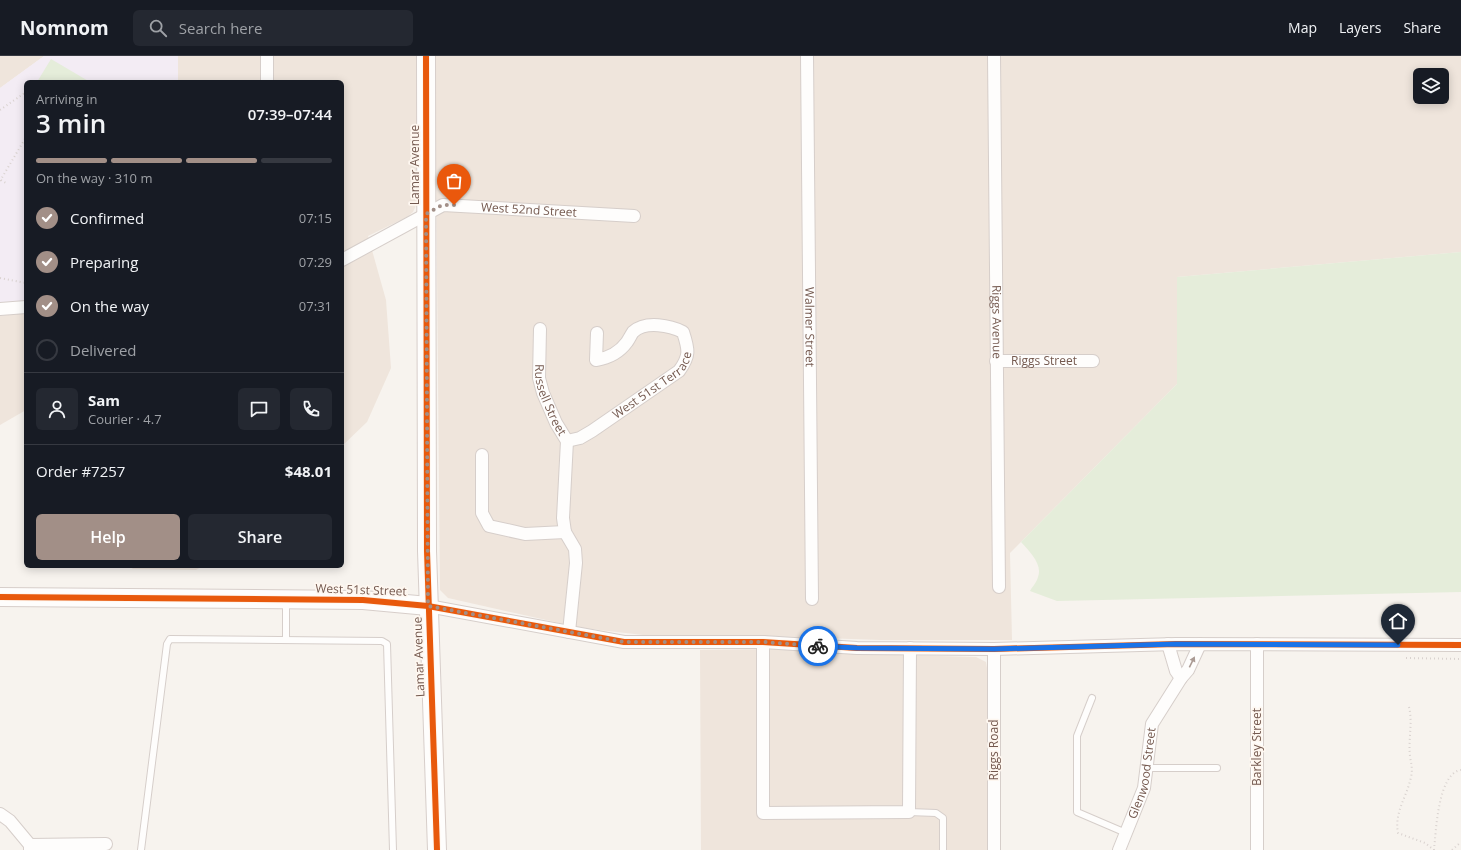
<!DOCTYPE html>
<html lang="en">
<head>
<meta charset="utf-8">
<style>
  :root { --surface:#171b24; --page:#242831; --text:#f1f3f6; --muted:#9ea1a6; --line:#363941; --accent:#a28f87 }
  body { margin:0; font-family:"Open Sans",sans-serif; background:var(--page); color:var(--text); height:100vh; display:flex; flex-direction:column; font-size:15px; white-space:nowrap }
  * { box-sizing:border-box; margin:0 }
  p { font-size:13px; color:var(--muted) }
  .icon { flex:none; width:22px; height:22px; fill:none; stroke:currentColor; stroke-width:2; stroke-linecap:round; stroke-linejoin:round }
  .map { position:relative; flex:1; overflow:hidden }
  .panel { position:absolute; left:24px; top:24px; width:320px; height:488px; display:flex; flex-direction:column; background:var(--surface); border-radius:6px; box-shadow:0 2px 10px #0003 }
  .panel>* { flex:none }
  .controls { position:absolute; left:1413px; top:12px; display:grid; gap:8px }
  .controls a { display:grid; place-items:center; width:36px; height:36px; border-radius:6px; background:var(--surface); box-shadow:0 2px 10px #0003; font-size:20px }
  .pin { position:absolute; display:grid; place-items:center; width:34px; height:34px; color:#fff; margin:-41px -17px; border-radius:50% 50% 50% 0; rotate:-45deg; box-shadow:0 0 4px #0007 }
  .pin .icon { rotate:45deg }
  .courier { position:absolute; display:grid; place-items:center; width:40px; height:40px; margin:-20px; border:3px solid #1a73e8; border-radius:50%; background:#fff; color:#222; box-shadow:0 1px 5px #0007 }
  .overview em { font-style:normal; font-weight:600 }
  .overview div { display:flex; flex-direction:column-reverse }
  .overview { display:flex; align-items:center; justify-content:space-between; height:68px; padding:0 12px }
  h1 { font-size:26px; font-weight:600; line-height:30px }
  .bar { display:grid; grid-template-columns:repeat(4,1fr); gap:6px 4px; align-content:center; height:48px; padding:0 12px }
  .bar i { height:5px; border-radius:3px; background:var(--line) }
  .bar .selected { background:var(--accent) }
  .bar p { grid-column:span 4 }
  .line { display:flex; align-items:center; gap:10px; padding:0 12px; border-top:1px solid var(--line) }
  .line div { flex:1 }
  .round { display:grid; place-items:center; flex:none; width:42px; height:42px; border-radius:6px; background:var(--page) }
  ol { padding:0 12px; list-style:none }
  li { display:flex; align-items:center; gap:12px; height:44px }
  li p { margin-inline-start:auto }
  li .icon { padding:4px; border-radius:50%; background:var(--accent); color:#fff; stroke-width:4 }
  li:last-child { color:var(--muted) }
  li i { width:22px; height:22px; border:2px solid var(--line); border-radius:50% }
  .primary-button { display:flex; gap:8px; margin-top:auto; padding:8px 12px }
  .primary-button a { flex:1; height:46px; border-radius:6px; background:var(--accent); color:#fff; font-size:16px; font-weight:600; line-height:46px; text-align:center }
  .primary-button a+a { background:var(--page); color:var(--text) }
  header { display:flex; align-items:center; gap:24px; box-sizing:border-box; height:56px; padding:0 20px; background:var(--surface); border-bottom:1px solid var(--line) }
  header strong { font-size:19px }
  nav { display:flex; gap:22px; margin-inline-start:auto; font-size:14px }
  .search { width:280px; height:36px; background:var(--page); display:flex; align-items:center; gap:10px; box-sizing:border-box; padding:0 14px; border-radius:6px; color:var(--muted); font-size:15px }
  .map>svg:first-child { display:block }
  .residential { fill:#efe5dc; fill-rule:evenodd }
  .education { fill:#f3ecf4 }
  .green { fill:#e5edda }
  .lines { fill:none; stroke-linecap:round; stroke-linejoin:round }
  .lane-casing { stroke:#d6ceca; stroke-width:8 }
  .street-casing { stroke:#d6ceca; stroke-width:14 }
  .secondary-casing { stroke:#d7ceca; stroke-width:20 }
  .path { stroke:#d9d2cf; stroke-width:2; stroke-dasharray:1 3; stroke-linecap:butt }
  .lane { stroke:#fefdfc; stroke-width:6 }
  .street { stroke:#fefdfc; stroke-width:12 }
  .secondary { stroke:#fefdfc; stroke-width:18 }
  .cycleway-casing { stroke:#fef7f0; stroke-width:8 }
  .cycleway { stroke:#e8590c; stroke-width:6 }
  .oneway { fill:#ab9b94 }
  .done { stroke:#a28f87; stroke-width:4; stroke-dasharray:0 7.2 }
  .route { stroke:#1a73e8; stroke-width:5 }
  .labels { text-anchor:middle; stroke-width:3.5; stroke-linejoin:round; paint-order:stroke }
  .street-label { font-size:12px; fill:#74594f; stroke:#fef7f0 }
</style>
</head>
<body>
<header>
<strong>Nomnom</strong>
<div class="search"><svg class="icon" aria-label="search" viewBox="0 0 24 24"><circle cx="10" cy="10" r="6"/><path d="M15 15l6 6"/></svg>Search here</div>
<nav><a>Map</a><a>Layers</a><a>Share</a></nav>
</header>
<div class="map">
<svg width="1461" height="794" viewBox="0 0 1461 794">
  <rect width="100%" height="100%" fill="#f7f3ee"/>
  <!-- residential -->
  <g class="residential">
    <path d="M0 0H44L0 32Z"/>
    <path d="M178 0H416L418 145 413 156 407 161 368 180 386 244 391 312 367 366 342 390V26H178Z"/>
    <path d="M435 0H1461V196L1177 221V328L1010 497 1012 584H880L766 580 643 579 582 572 448 542 440 534ZM1420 19H1442V41H1420Z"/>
    <path d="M26 257V354L0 369V260Z"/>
    <path d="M129 510H203L196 514 133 513Z"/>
    <path d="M780 593 863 598 976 601 986 606 987 612V794H701L700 594Z"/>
  </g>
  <!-- education -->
  <path class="education" d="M44 0H178V26H26V247L0 249V32Z"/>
  <!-- green -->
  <g class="green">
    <path d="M51 3 90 26H37Z"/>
    <path d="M1461 196V536L1057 545 1030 535C1032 531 1037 526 1038 521 1043 508 1029 495 1021 486L1177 328V221Z"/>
  </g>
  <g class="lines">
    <defs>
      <g id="lane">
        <path d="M286 583V545"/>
        <path d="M1092 642 1077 680V756L1126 777"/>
        <path d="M1147 712H1217"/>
        <path d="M909 756 936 757 943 762V794"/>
        <path d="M141 794 167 588 170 583 382 585 387 588 393 794"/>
      </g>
      <g id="street">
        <path d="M267 0V26"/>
        <path id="s1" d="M807 0 812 543"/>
        <path id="s2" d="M994 0 999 531"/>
        <path id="s3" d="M342 204 443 149 634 160"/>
        <path d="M0 253 26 251"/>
        <path id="s4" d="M540 273 539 322 543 337 556 367 567 385 563 462 565 476 575 493 576 507 569 576"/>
        <path id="s5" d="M996 305H1093"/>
        <path id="s6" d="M567 385 580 382 592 375 679 315C690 300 689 294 683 276 671 270 646 264 633 276 631 279 629 283 627 286 619 297 609 302 596 304L597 277"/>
        <path d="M482 399V457L489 470 525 478 565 476"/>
        <path d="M428 550 624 586H763L857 592 994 593 1176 588 1461 589"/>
        <path d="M763 586V757L909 756 910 592"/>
        <path d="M1168 588 1176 615 1181 622"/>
        <path d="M1257 588V794"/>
        <path d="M994 593V794"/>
        <path d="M0 758 10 765 30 789V794"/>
        <path d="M30 789 106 788"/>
        <path id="s7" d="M1119 794 1144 732 1152 668 1181 622 1188 614 1200 588"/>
      </g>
      <g id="secondary">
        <path d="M426 0 427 495 437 794"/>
        <path d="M0 541 363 544 428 550"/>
      </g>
    </defs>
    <!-- lane casing -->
    <use href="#lane" class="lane-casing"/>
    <!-- street casing -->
    <use href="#street" class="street-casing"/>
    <!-- secondary casing -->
    <use href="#secondary" class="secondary-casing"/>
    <!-- path -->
    <g class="path">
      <path d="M0 54 26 36"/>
      <path d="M1 124 6 127"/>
      <path d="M0 125 26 81"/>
      <path d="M0 222 26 227"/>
      <path d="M1406 602 1461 603"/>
      <path d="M1409 651C1413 667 1408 684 1410 700 1411 708 1413 713 1411 721 1407 741 1394 756 1398 777L1425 787 1434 794"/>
      <path d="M1434 794C1436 775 1438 717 1461 714"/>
      <path d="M1452 794 1461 786"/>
    </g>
    <!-- lane -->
    <use href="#lane" class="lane"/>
    <!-- street -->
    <use href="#street" class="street"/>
    <!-- secondary -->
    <use href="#secondary" class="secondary"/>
    <defs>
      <g id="cycleway">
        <path d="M426 0 427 495 437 794"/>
        <path d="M0 541 363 544 428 550 624 586H763L857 592 994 593 1176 588 1461 589"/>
      </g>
    </defs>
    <!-- cycleway casing -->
    <use href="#cycleway" class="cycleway-casing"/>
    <!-- cycleway -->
    <use href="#cycleway" class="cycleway"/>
  </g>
  <!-- one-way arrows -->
  <defs><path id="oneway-solid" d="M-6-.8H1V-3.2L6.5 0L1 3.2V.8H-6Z"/></defs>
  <use class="oneway" href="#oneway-solid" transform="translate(1192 606) rotate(-64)"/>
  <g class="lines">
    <!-- done -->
    <path class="done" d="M454 149H442L426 158 428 550 624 586H764L818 590"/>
    <!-- route -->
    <path class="route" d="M818 590 857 592 994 593 1176 588 1398 589"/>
  </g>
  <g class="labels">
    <!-- street labels -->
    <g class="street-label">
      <text transform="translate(415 109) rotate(-90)" y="4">Lamar Avenue</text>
      <text dy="4" stroke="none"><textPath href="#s3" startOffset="201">West 52nd Street</textPath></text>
      <text dy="4" stroke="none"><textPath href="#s2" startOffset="266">Riggs Avenue</textPath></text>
      <text dy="4" stroke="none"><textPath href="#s1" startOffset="271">Walmer Street</textPath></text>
      <text dy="4" stroke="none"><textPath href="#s5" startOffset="48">Riggs Street</textPath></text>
      <text dy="4" stroke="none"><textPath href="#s6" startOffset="104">West 51st Terrace</textPath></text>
      <text dy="4" stroke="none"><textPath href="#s4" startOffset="73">Russell Street</textPath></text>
      <text transform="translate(361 534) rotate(2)" y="4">West 51st Street</text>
      <text transform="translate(419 601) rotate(-92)" y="4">Lamar Avenue</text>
      <text transform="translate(1257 691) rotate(-90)" y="4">Barkley Street</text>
      <text transform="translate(994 694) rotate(-90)" y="4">Riggs Road</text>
      <text dy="4" stroke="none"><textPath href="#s7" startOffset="81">Glenwood Street</textPath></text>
    </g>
  </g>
</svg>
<div class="controls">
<a><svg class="icon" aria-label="layers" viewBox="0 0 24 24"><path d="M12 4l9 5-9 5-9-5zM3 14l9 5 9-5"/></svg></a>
</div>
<div class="pin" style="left:454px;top:149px;background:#ea580c"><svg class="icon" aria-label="bag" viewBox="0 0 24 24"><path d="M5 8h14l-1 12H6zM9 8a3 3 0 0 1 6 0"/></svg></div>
<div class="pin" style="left:1398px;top:589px;background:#1f2937"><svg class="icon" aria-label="home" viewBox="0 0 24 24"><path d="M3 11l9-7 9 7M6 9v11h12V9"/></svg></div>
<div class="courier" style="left:818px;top:590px"><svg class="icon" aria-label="bike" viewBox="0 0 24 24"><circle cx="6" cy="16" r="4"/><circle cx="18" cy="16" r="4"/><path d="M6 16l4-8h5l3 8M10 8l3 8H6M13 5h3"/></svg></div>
<section class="panel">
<div class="overview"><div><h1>3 min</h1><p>Arriving in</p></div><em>07:39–07:44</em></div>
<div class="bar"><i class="selected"></i><i class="selected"></i><i class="selected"></i><i></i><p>On the way · 310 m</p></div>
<ol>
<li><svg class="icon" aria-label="check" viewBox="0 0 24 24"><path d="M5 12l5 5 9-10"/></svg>Confirmed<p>07:15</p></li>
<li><svg class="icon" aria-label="check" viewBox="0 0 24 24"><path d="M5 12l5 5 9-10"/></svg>Preparing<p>07:29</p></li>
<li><svg class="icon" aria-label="check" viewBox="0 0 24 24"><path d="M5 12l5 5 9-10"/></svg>On the way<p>07:31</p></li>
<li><i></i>Delivered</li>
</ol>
<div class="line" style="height:72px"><a class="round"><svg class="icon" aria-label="person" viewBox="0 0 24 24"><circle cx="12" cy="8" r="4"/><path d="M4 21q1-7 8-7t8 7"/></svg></a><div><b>Sam</b><p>Courier · 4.7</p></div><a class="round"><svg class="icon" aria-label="chat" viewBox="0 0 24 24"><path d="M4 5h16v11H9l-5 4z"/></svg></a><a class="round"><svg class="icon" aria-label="phone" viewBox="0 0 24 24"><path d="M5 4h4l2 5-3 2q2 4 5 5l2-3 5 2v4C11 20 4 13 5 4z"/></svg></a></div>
<div class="line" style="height:52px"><div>Order #7257</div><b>$48.01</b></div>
<div class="primary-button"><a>Help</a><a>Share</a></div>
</section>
</div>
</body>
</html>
